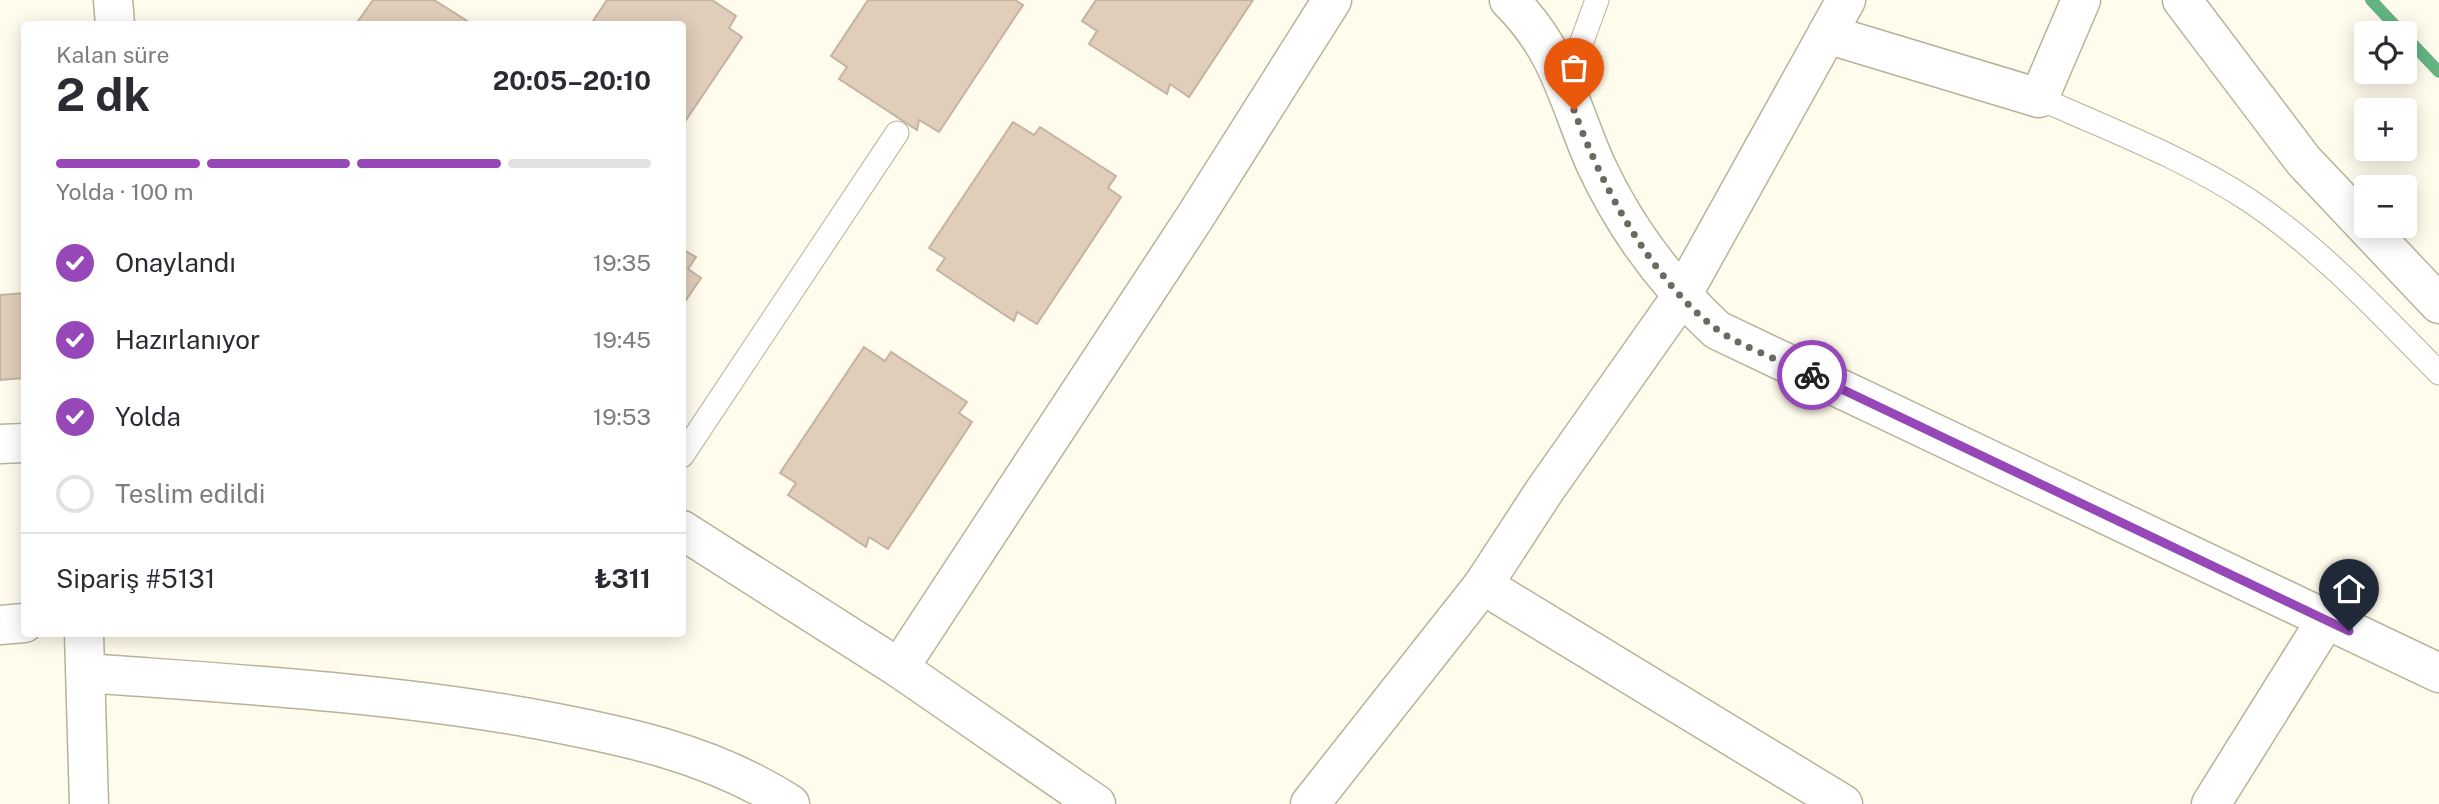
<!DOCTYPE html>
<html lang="tr">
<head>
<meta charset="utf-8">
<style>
  :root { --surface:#fff; --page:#f2f2f3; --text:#2b2b33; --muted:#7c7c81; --line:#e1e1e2; --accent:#9648b8 }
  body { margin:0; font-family:"Public Sans",sans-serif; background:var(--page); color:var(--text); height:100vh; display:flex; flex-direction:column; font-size:26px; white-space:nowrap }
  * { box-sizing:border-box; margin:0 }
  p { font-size:23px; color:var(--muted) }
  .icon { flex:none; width:38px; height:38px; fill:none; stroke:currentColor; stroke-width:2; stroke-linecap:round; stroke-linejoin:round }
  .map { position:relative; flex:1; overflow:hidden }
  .details { position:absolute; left:21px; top:21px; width:665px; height:616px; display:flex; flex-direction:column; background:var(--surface); border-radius:7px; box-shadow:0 4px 18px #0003 }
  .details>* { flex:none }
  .controls { position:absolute; left:2354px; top:21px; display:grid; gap:14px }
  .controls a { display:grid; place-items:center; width:63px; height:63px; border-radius:7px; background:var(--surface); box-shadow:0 4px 18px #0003; font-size:35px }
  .pin { position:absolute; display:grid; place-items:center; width:60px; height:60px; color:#fff; margin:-72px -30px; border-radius:50% 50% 50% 0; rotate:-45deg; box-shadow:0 0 7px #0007 }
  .pin .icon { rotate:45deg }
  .courier { position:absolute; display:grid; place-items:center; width:70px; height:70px; margin:-35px; border:5px solid #9648b8; border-radius:50%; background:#fff; color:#222; box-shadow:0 2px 9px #0007 }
  .summary em { font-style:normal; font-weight:700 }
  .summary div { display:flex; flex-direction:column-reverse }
  .summary { display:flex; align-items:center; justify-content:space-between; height:119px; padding:0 35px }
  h1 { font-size:46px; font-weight:700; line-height:52px }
  .bar { display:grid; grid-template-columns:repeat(4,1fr); gap:10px 7px; align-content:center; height:84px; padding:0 35px }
  .bar i { height:9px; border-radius:5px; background:var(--line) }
  .bar .selected { background:var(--accent) }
  .bar p { grid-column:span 4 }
  .line { display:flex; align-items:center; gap:18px; padding:0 35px; border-top:2px solid var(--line) }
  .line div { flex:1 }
  ol { padding:0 35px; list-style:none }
  li { display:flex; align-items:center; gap:21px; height:77px }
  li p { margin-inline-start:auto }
  li .icon { padding:7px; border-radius:50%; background:var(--accent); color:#fff; stroke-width:4 }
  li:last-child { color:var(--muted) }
  li i { width:38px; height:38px; border:4px solid var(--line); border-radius:50% }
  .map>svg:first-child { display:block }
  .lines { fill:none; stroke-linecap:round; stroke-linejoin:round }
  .stream { stroke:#64b482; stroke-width:12 }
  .building { fill:#e0ceba; stroke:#c5b3a0; stroke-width:2 }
  .service-casing { stroke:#b7b39b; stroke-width:25 }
  .minor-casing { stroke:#b7b39b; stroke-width:41 }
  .tertiary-casing { stroke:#b7b39b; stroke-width:41 }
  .service { stroke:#fff; stroke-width:23 }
  .minor { stroke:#fff; stroke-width:38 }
  .tertiary { stroke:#fff; stroke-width:38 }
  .done { stroke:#6b6a5f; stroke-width:7; stroke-dasharray:0 12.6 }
  .route { stroke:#9648b8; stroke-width:9 }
</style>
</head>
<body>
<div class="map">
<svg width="2439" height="804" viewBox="0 0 2439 804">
  <rect width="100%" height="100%" fill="#fffced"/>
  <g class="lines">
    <!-- stream -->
    <g class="stream">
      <path d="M2371 0 2402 33"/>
      <path d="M2404 35 2439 72"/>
    </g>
  </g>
  <!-- building -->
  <g class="building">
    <path d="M373 0H434L472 24H356Z"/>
    <path d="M607 0H712L736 16 729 28 742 37 682 126V24H591Z"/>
    <path d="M868 0H1015L1023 5 939 132 919 120 917 130 839 79 847 67 831 56Z"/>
    <path d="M1096 0H1253L1189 97 1170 84 1167 94 1089 44 1097 31 1082 21Z"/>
    <path d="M1013 122 1034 135 1040 127 1116 176 1108 188 1121 197 1037 324 1017 312 1014 321 937 270 945 258 929 248Z"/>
    <path d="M682 249 696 257 688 269 701 278 682 306Z"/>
    <path d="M24 293V378L0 380V295Z"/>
    <path d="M864 347 885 361 891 352 967 402 959 413 972 422 888 549 869 537 866 547 788 495 796 483 780 473Z"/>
  </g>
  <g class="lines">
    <defs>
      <g id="service">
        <path d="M1566 85 1597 0"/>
        <path d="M2039 98C2110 130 2185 158 2250 201 2321 249 2379 312 2439 373"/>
        <path d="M682 456 897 133"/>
      </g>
      <g id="minor">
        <path d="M113 0 115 24"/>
        <path d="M1509 0C1560 50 1568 101 1595 163 1624 226 1666 283 1717 330L2439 673"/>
        <path d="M2182 0 2303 160 2439 304"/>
        <path d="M1827 34 2039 98 2081 0"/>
        <path d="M1483 585 1843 804"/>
        <path d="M0 625 24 623"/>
        <path d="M84 634 89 804"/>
        <path d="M899 668 1195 217 1332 0"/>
        <path d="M87 673C235 684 383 692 530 718 622 735 711 753 790 804"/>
        <path d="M1310 804 1483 585 1545 490 1681 297 1846 0"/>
        <path d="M2211 804 2326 620"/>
      </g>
      <g id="tertiary">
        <path d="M0 444 24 443"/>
        <path d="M682 530 899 668 1096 804"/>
      </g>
    </defs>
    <!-- service casing -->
    <use href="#service" class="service-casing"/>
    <!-- minor casing -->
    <use href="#minor" class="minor-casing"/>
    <!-- tertiary casing -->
    <use href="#tertiary" class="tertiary-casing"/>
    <!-- service -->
    <use href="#service" class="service"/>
    <!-- minor -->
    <use href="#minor" class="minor"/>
    <!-- tertiary -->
    <use href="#tertiary" class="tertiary"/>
  </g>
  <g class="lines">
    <!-- done -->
    <path class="done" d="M1574 110C1601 185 1651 279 1715 328 1740 347 1783 361 1812 375"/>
    <!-- route -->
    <path class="route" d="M1812 375 2349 631"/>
  </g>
</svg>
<div class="controls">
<a><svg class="icon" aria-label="locate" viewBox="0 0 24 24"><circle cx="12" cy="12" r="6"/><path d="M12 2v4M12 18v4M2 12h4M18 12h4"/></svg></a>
<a>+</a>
<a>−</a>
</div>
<div class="pin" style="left:1574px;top:110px;background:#ea580c"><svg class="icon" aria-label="bag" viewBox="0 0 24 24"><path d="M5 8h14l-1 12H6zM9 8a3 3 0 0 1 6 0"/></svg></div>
<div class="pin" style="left:2349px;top:631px;background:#1f2937"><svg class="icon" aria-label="home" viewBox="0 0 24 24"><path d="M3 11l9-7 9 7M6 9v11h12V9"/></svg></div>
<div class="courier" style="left:1812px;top:375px"><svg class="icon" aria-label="bike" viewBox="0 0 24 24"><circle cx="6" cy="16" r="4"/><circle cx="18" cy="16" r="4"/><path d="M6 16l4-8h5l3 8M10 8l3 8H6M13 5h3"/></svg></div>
<section class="details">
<div class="summary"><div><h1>2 dk</h1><p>Kalan süre</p></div><em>20:05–20:10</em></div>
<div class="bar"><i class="selected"></i><i class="selected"></i><i class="selected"></i><i></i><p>Yolda · 100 m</p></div>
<ol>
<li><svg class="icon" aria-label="check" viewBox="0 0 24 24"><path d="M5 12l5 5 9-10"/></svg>Onaylandı<p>19:35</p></li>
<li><svg class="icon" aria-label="check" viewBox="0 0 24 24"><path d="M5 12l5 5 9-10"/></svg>Hazırlanıyor<p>19:45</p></li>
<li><svg class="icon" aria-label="check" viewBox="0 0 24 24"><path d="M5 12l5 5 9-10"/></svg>Yolda<p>19:53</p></li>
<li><i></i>Teslim edildi</li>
</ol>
<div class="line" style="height:91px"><div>Sipariş #5131</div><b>₺311</b></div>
</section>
</div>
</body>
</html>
